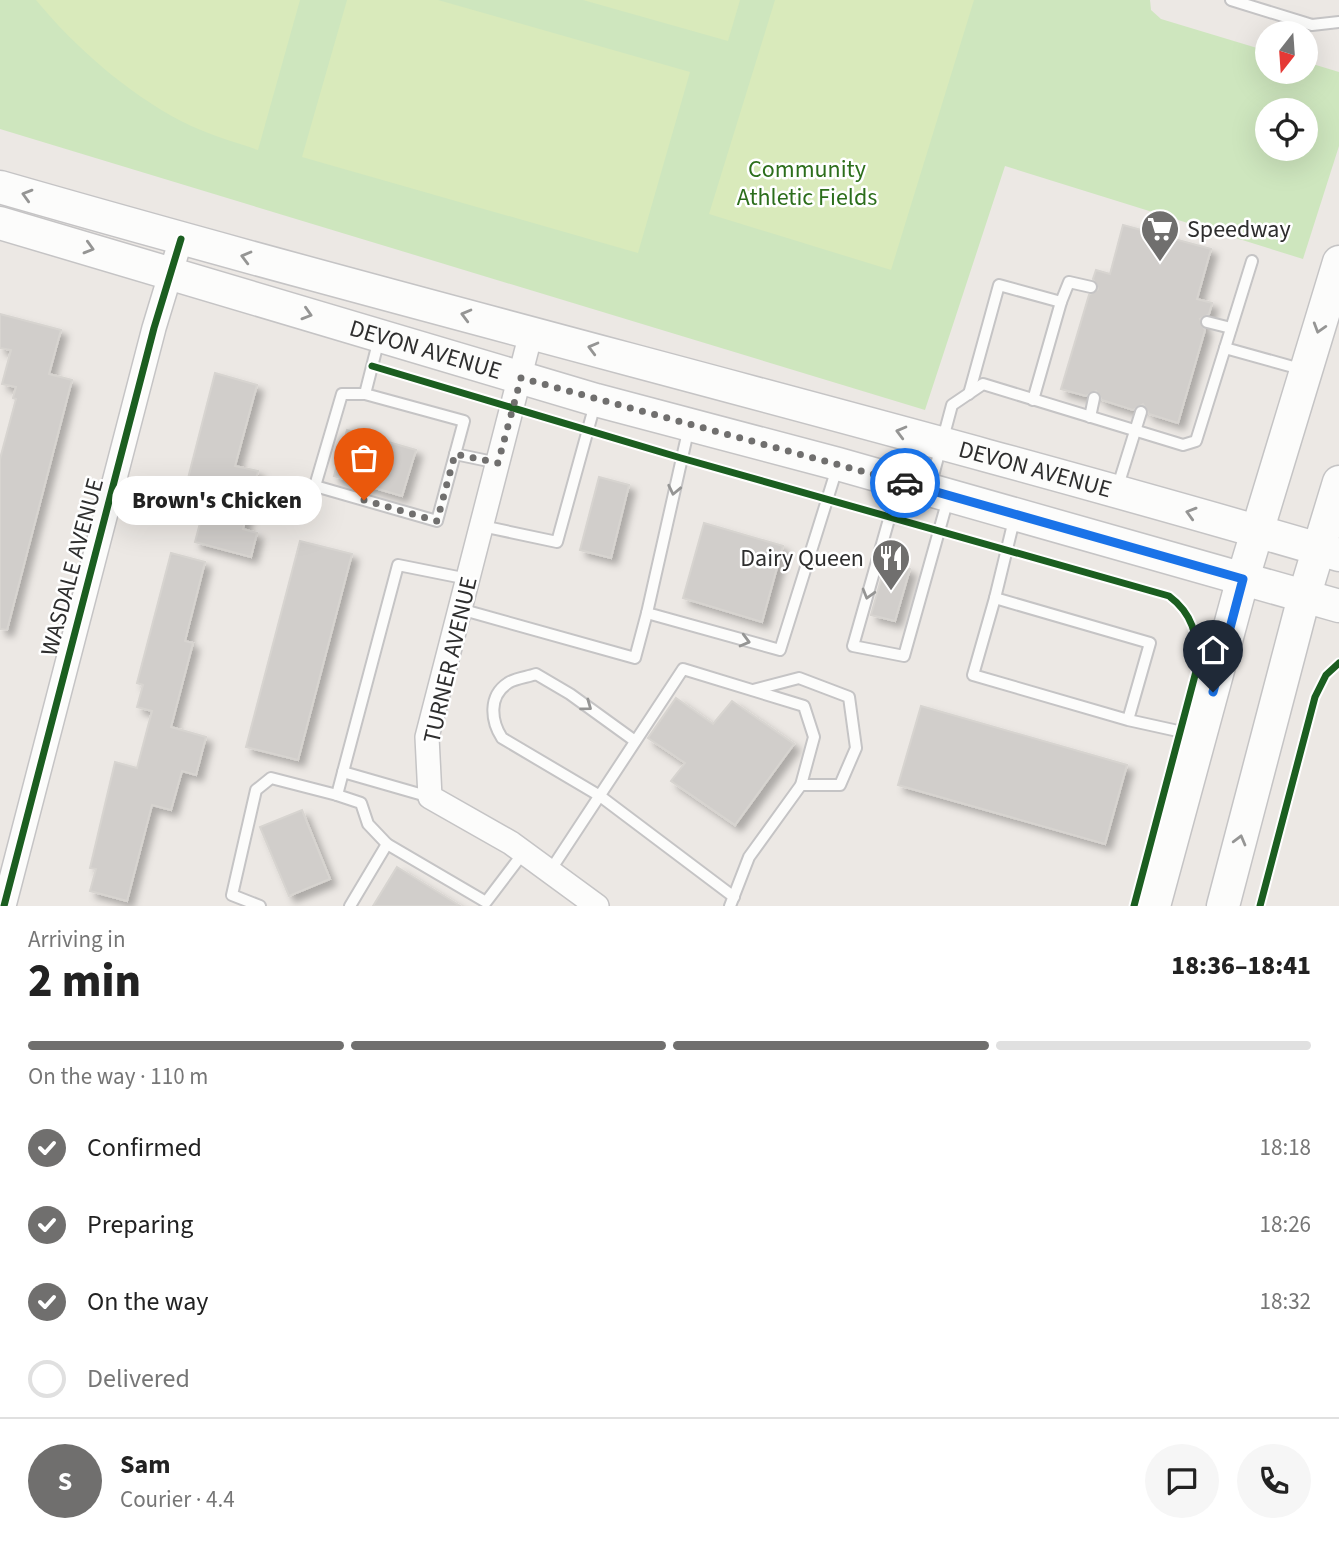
<!DOCTYPE html>
<html lang="en">
<head>
<meta charset="utf-8">
<style>
  :root { --surface:#fff; --page:#f6f6f6; --text:#222; --muted:#767676; --line:#e0e0e0; --accent:#706f6e }
  body { margin:0; font-family:"Source Sans 3",sans-serif; background:var(--page); color:var(--text); height:100vh; display:flex; flex-direction:column; font-size:26px; white-space:nowrap }
  * { box-sizing:border-box; margin:0 }
  p { font-size:23px; color:var(--muted) }
  .icon { flex:none; width:38px; height:38px; fill:none; stroke:currentColor; stroke-width:2; stroke-linecap:round; stroke-linejoin:round }
  .map { position:relative; height:906px; overflow:hidden }
  .drawer { display:flex; flex-direction:column; background:var(--surface); flex:1 }
  .drawer>* { flex:none }
  .needle { width:46px; rotate:197deg }
  .buttons { position:absolute; left:1255px; top:21px; display:grid; gap:14px }
  .buttons a { display:grid; place-items:center; width:63px; height:63px; border-radius:50%; background:var(--surface); box-shadow:0 7px 28px #0002; font-size:35px }
  .pin { position:absolute; display:grid; place-items:center; width:60px; height:60px; color:#fff; margin:-72px -30px; border-radius:50% 50% 50% 0; rotate:-45deg; box-shadow:0 0 7px #0007 }
  .pin .icon { rotate:45deg }
  .courier { position:absolute; display:grid; place-items:center; width:70px; height:70px; margin:-35px; border:5px solid #1a73e8; border-radius:50%; background:#fff; color:#222; box-shadow:0 2px 9px #0007 }
  .bubble { position:absolute; height:49px; border-radius:24px; background:var(--surface); box-shadow:0 7px 28px #0002; font-size:23px; font-weight:800; line-height:49px; text-align:center }
  .summary em { font-style:normal; font-weight:800 }
  .summary div { display:flex; flex-direction:column-reverse }
  .summary { display:flex; align-items:center; justify-content:space-between; height:119px; padding:0 28px }
  h1 { font-size:46px; font-weight:800; line-height:52px }
  .bar { display:grid; grid-template-columns:repeat(4,1fr); gap:10px 7px; align-content:center; height:84px; padding:0 28px }
  .bar i { height:9px; border-radius:5px; background:var(--line) }
  .bar .current { background:var(--accent) }
  .bar p { grid-column:span 4 }
  .line { display:flex; align-items:center; gap:18px; padding:0 28px; border-top:2px solid var(--line) }
  .line div { flex:1 }
  .round { display:grid; place-items:center; flex:none; width:74px; height:74px; border-radius:37px; background:var(--page) }
  ol { padding:0 28px; list-style:none }
  li { display:flex; align-items:center; gap:21px; height:77px }
  li p { margin-inline-start:auto }
  li .icon { padding:7px; border-radius:50%; background:var(--accent); color:#fff; stroke-width:4 }
  li:last-child { color:var(--muted) }
  li i { width:38px; height:38px; border:4px solid var(--line); border-radius:50% }
  .map>svg:first-child { display:block }
  .green { fill:#cee6be; fill-rule:evenodd }
  .pitch { fill:#d9eabb }
  .building { fill:#d1cecb; stroke:#d7d4d0; stroke-width:2; filter:url(#shadow) }
  .lines { fill:none; stroke-linecap:round; stroke-linejoin:round }
  .lane-casing { stroke:#c5c4c5; stroke-width:14 }
  .street-casing { stroke:#c5c4c5; stroke-width:26 }
  .secondary-casing { stroke:#c5c4c5; stroke-width:35 }
  .lane { stroke:#fcfcfb; stroke-width:10 }
  .street { stroke:#fcfcfb; stroke-width:23 }
  .secondary { stroke:#fcfcfb; stroke-width:32 }
  .cycleway-casing { stroke:#fff; stroke-width:11 }
  .cycleway { stroke:#1b5e20; stroke-width:7 }
  .oneway { stroke:#959594 }
  .done { stroke:#706f6e; stroke-width:7; stroke-dasharray:0 12.6 }
  .route { stroke:#1a73e8; stroke-width:9 }
  .labels { text-anchor:middle; stroke-width:5; stroke-linejoin:round; paint-order:stroke }
  .park-label { font-size:24px; fill:#2c6e1b; stroke:#fff }
  .poi-label { font-size:24px; fill:#2e2e2e; stroke:#fff; text-anchor:start }
  .street-label { font-size:24px; fill:#2e2e2e; stroke:#fff }
</style>
</head>
<body>
<div class="map">
<svg width="1339" height="906" viewBox="0 0 1339 906">
  <defs>
    <filter id="shadow"><feDropShadow dx="6" dy="6" stdDeviation="3.5" flood-color="#0004"/></filter>
  </defs>
  <rect width="100%" height="100%" fill="#ece8e4"/>
  <!-- green -->
  <path class="green" d="M0 0H1150L1151 10 1161 19 1267 51V72H1306V62L1339 72V146L1303 259 1005 166 925 410 0 129ZM1267 110H1306V149H1267Z"/>
  <!-- pitch -->
  <g class="pitch">
    <path d="M36 0H300L258 150C232 141 206 134 181 121 126 92 75 47 36 0Z"/>
    <path d="M347 0H438L690 72 638 253 302 157Z"/>
    <path d="M583 0H740L728 41Z"/>
    <path d="M775 0H974L891 270 709 214Z"/>
  </g>
  <!-- building -->
  <g class="building">
    <path d="M1123 225 1211 249 1197 299 1212 303 1209 314 1200 319 1205 330 1178 423 1149 414 1143 404 1133 410 1102 400 1096 391 1086 396 1061 389 1089 295 1098 289 1093 279 1096 270 1110 274Z"/>
    <path d="M0 314 61 330 49 374 72 380 7 630 0 629V459L16 399 13 398 16 387 2 384 11 350 0 348Z"/>
    <path d="M215 373 257 385 235 466 258 471 243 529 257 533 251 557 195 542 207 496 185 490Z"/>
    <path d="M347 430 416 450 402 496 334 476Z"/>
    <path d="M599 477 629 485 611 558 580 550Z"/>
    <path d="M704 523 783 546 762 622 683 598Z"/>
    <path d="M300 541 352 554 298 760 246 747Z"/>
    <path d="M171 553 205 562 185 641 193 643 171 727 206 737 196 775 182 771 171 810 152 805 127 901 90 891 96 869 90 868 115 762 137 768 152 711 137 707 143 685 137 683Z"/>
    <path d="M886 562 910 569 895 621 871 615Z"/>
    <path d="M676 698 713 724 732 701 794 744 735 825 671 781 685 763 648 738Z"/>
    <path d="M921 706 1127 765 1105 844 898 785Z"/>
    <path d="M302 810 330 879 289 896 260 827Z"/>
    <path d="M397 867 460 906H373Z"/>
  </g>
  <g class="lines">
    <defs>
      <g id="lane">
        <path d="M1231 0 1312 25 1339 22"/>
        <path d="M1061 302 1069 282 1091 287"/>
        <path d="M1207 322 1231 328"/>
        <path d="M1225 348 1252 261"/>
        <path d="M365 394H342L315 486 437 521 464 421 365 394 379 339"/>
        <path d="M969 394 999 285 1061 302 1033 400"/>
        <path d="M1090 417 1094 398"/>
        <path d="M689 427 647 613 780 650 838 465"/>
        <path d="M455 454 498 463"/>
        <path d="M899 484 853 646 904 656 948 499"/>
        <path d="M930 487 952 405 983 384 1183 445 1196 441 1225 348 1304 370"/>
        <path d="M1117 489 1141 412"/>
        <path d="M482 526 557 542 595 404"/>
        <path d="M995 598 1015 516"/>
        <path d="M460 609 635 658 647 613"/>
        <path d="M753 690 799 678 849 697 856 748 840 785H801"/>
        <path d="M1128 720 1150 643 995 598 973 675 1128 720 1196 735"/>
        <path d="M635 741 570 694 536 674C528 677 515 678 508 683 488 696 491 721 502 738L600 796 734 897"/>
        <path d="M343 772 337 795 361 803 368 824 387 844 486 902 524 852"/>
        <path d="M430 797 343 772 398 565 468 579"/>
        <path d="M550 871 683 669 804 706 814 737 801 785 749 857 730 906"/>
        <path d="M260 906 232 895 256 790 271 778 337 795"/>
        <path d="M350 906 387 844"/>
      </g>
      <g id="street">
        <path d="M531 333 427 737 430 797 511 843 597 906"/>
        <path d="M4 906 154 328 181 239"/>
      </g>
      <g id="secondary">
        <path id="s1" d="M0 187C445 315 895 425 1339 555"/>
        <path id="s2" d="M0 223 596 400 838 464 1339 606"/>
        <path d="M1154 906 1243 578 1339 262"/>
        <path d="M1223 906 1304 597 1339 482"/>
      </g>
    </defs>
    <!-- lane casing -->
    <use href="#lane" class="lane-casing"/>
    <!-- street casing -->
    <use href="#street" class="street-casing"/>
    <!-- secondary casing -->
    <use href="#secondary" class="secondary-casing"/>
    <!-- lane -->
    <use href="#lane" class="lane"/>
    <!-- street -->
    <use href="#street" class="street"/>
    <!-- secondary -->
    <use href="#secondary" class="secondary"/>
    <defs>
      <g id="cycleway">
        <path d="M372 366 681 458 1169 596C1193 614 1197 635 1198 664L1134 906"/>
        <path d="M4 906 154 328 181 239"/>
        <path d="M1260 906 1315 697 1326 675 1339 663"/>
      </g>
    </defs>
    <!-- cycleway casing -->
    <use href="#cycleway" class="cycleway-casing"/>
    <!-- cycleway -->
    <use href="#cycleway" class="cycleway"/>
  </g>
  <!-- one-way arrows -->
  <defs><path id="oneway-chevron" d="M-2-3.5L2.5 0L-2 3.5" fill="none" stroke-width="1.6" stroke-linecap="round" stroke-linejoin="round" transform="scale(1.75)"/></defs>
  <g class="oneway">
    <use href="#oneway-chevron" transform="translate(27 195) rotate(-164)"/>
    <use href="#oneway-chevron" transform="translate(89 248) rotate(16)"/>
    <use href="#oneway-chevron" transform="translate(246 257) rotate(-165)"/>
    <use href="#oneway-chevron" transform="translate(307 314) rotate(17)"/>
    <use href="#oneway-chevron" transform="translate(466 315) rotate(-165)"/>
    <use href="#oneway-chevron" transform="translate(1319 328) rotate(107)"/>
    <use href="#oneway-chevron" transform="translate(593 348) rotate(-165)"/>
    <use href="#oneway-chevron" transform="translate(901 432) rotate(-165)"/>
    <use href="#oneway-chevron" transform="translate(674 490) rotate(102)"/>
    <use href="#oneway-chevron" transform="translate(1191 513) rotate(-164)"/>
    <use href="#oneway-chevron" transform="translate(868 594) rotate(106)"/>
    <use href="#oneway-chevron" transform="translate(745 641) rotate(15)"/>
    <use href="#oneway-chevron" transform="translate(587 706) rotate(36)"/>
    <use href="#oneway-chevron" transform="translate(1240 840) rotate(-75)"/>
  </g>
  <g class="lines">
    <!-- done -->
    <path class="done" d="M364 500 437 521 455 454 498 463 521 378 905 483"/>
    <!-- route -->
    <path class="route" d="M905 483 1243 579 1213 692"/>
  </g>
  <!-- icons -->
  <defs>
    <symbol id="supermarket-pin" viewBox="-11 -11 22 30"><path d="M0 17L-7.5 6A9.5 9.5 0 1 1 7.5 6Z" fill="#706f6e" stroke="#fff"/><path d="M-6-5.5h2.5l.6 2H6L4.5 2H-2.5L-4.4-4H-6ZM-1.5 3.2a1.3 1.3 0 1 0 .1 0ZM3 3.2a1.3 1.3 0 1 0 .1 0Z" fill="#fff"/></symbol>
    <symbol id="restaurant-pin" viewBox="-11 -11 22 30"><path d="M0 17L-7.5 6A9.5 9.5 0 1 1 7.5 6Z" fill="#706f6e" stroke="#fff"/><path d="M-5-6h1v4h1v-4h1v4h1v-4h1v5L-1.5 .5V6h-2V.5L-5-1ZM5-6V6H3V1.5H1.5Q1.5-4 5-6Z" fill="#fff"/></symbol>
  </defs>
  <g fill-rule="evenodd">
    <use href="#supermarket-pin" x="1138" y="207" width="44" height="60"/>
    <use href="#restaurant-pin" x="869" y="536" width="44" height="60"/>
  </g>
  <g class="labels">
    <!-- park labels -->
    <g class="park-label">
      <text x="807" y="177">Community<tspan x="807" dy="28">Athletic Fields</tspan></text>
    </g>
    <!-- poi labels -->
    <g class="poi-label">
      <text x="1187" y="237">Speedway</text>
      <text x="864" y="566" text-anchor="end">Dairy Queen</text>
    </g>
    <!-- street labels -->
    <g class="street-label">
      <text dy="8" stroke="none"><textPath href="#s2" startOffset="444">DEVON AVENUE</textPath></text>
      <text dy="8" stroke="none"><textPath href="#s1" startOffset="1073">DEVON AVENUE</textPath></text>
      <text transform="translate(72 567) rotate(-75)" y="8">WASDALE AVENUE</text>
      <text transform="translate(450 660) rotate(-77)" y="8">TURNER AVENUE</text>
    </g>
  </g>
</svg>
<div class="buttons">
<a><svg class="needle" viewBox="-14 -14 28 28"><path d="M0-13l5 13h-10z" fill="#e53935"/><path d="M0 13l5-13h-10z" fill="#767676"/></svg></a>
<a><svg class="icon" aria-label="locate" viewBox="0 0 24 24"><circle cx="12" cy="12" r="6"/><path d="M12 2v4M12 18v4M2 12h4M18 12h4"/></svg></a>
</div>
<div class="pin" style="left:364px;top:500px;background:#ea580c"><svg class="icon" aria-label="bag" viewBox="0 0 24 24"><path d="M5 8h14l-1 12H6zM9 8a3 3 0 0 1 6 0"/></svg></div>
<div class="pin" style="left:1213px;top:692px;background:#1f2937"><svg class="icon" aria-label="home" viewBox="0 0 24 24"><path d="M3 11l9-7 9 7M6 9v11h12V9"/></svg></div>
<div class="courier" style="left:905px;top:483px"><svg class="icon" aria-label="car" viewBox="0 0 24 24"><path d="M5 17H2v-5l4-1 3-4h7l3 4 3 1v5h-3M9 17h6M6 11h13"/><circle cx="7" cy="17" r="2"/><circle cx="17" cy="17" r="2"/></svg></div>
<div class="bubble" style="left:112px;top:476px;width:210px">Brown's Chicken</div>
</div>
<section class="drawer">
<div class="summary"><div><h1>2 min</h1><p>Arriving in</p></div><em>18:36–18:41</em></div>
<div class="bar"><i class="current"></i><i class="current"></i><i class="current"></i><i></i><p>On the way · 110 m</p></div>
<ol>
<li><svg class="icon" aria-label="check" viewBox="0 0 24 24"><path d="M5 12l5 5 9-10"/></svg>Confirmed<p>18:18</p></li>
<li><svg class="icon" aria-label="check" viewBox="0 0 24 24"><path d="M5 12l5 5 9-10"/></svg>Preparing<p>18:26</p></li>
<li><svg class="icon" aria-label="check" viewBox="0 0 24 24"><path d="M5 12l5 5 9-10"/></svg>On the way<p>18:32</p></li>
<li><i></i>Delivered</li>
</ol>
<div class="line" style="height:126px"><b class="round" style="background:var(--accent);color:#fff">S</b><div><b>Sam</b><p>Courier · 4.4</p></div><a class="round"><svg class="icon" aria-label="chat" viewBox="0 0 24 24"><path d="M4 5h16v11H9l-5 4z"/></svg></a><a class="round"><svg class="icon" aria-label="phone" viewBox="0 0 24 24"><path d="M5 4h4l2 5-3 2q2 4 5 5l2-3 5 2v4C11 20 4 13 5 4z"/></svg></a></div>
</section>
</body>
</html>
